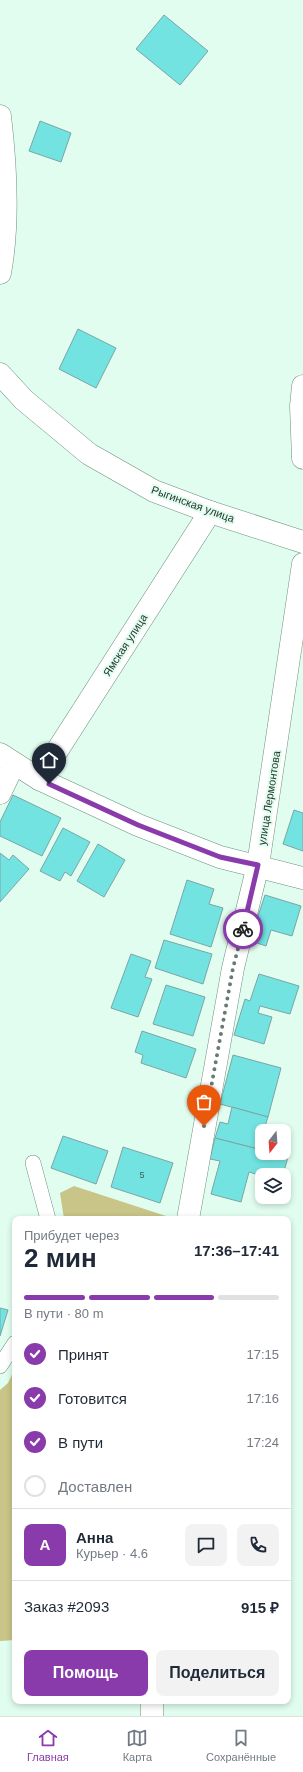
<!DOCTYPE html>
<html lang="ru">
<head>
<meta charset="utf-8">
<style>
  :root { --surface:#fff; --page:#f2f2f3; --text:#1f2937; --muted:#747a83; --line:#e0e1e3; --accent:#8a3bab }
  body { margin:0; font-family:Arial,sans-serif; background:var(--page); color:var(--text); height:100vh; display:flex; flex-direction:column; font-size:15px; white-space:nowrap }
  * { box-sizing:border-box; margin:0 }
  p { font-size:13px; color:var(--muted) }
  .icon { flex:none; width:22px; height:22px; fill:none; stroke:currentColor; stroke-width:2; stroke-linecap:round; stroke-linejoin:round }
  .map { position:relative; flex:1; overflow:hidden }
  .panel { position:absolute; left:12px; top:1216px; width:279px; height:488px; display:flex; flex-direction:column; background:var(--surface); border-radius:8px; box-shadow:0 2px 6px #0003 }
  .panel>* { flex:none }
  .needle { width:26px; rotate:197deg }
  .controls { position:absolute; left:255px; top:1124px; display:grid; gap:8px }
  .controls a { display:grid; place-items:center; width:36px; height:36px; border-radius:8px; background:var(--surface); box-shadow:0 2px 6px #0003; font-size:20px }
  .pin { position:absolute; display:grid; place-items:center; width:34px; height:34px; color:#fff; margin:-41px -17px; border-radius:50% 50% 50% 0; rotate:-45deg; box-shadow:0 0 4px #0007 }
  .pin .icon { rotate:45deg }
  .courier { position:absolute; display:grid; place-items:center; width:40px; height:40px; margin:-20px; border:3px solid #8a3bab; border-radius:50%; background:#fff; color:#222; box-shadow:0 1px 5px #0007 }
  .head em { font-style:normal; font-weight:800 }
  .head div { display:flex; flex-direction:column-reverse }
  .head { display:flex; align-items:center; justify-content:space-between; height:68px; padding:0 12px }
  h1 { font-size:26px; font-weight:800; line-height:30px }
  .bar { display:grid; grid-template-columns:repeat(4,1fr); gap:6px 4px; align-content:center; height:48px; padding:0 12px }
  .bar i { height:5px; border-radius:3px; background:var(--line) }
  .bar .on { background:var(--accent) }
  .bar p { grid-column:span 4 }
  .line { display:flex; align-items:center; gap:10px; padding:0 12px; border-top:1px solid var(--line) }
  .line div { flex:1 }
  .round { display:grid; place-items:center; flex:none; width:42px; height:42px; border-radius:8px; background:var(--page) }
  ol { padding:0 12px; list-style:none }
  li { display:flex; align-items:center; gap:12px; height:44px }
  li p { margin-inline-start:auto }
  li .icon { padding:4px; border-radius:50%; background:var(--accent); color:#fff; stroke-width:4 }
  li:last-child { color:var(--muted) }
  li i { width:22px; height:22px; border:2px solid var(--line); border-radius:50% }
  .primary-button { display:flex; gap:8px; margin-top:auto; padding:8px 12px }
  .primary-button a { flex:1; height:46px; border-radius:8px; background:var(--accent); color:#fff; font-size:16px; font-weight:800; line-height:46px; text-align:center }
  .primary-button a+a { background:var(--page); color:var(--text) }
  .tab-bar { display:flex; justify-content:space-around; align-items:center; height:56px; border-top:1px solid var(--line); background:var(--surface); font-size:11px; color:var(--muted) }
  .tab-bar a { display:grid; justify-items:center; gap:2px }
  .tab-bar .on { color:var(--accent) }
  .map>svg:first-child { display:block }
  .green { fill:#c9c487 }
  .building { fill:#72e3e1; stroke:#7ca5a4 }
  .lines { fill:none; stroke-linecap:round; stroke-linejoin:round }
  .lane-casing { stroke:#6e8f7f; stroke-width:16 }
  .street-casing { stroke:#6e8f7f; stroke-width:23 }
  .lane { stroke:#fff; stroke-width:15 }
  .street { stroke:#fff; stroke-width:22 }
  .done { stroke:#687b72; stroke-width:4; stroke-dasharray:0 7.2 }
  .route { stroke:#8a3bab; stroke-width:5 }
  .labels { text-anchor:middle; stroke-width:4; stroke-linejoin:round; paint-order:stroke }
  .number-label { font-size:9px; fill:#3a605b }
  .street-label { font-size:11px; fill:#27352e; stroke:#e0fdef }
</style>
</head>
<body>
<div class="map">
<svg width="303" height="1716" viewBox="0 0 303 1716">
  <rect width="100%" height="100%" fill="#e0fdef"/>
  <!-- green -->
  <g class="green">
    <path d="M74 1186 169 1217V1219H64L60 1193Z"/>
    <path d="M15 1368V1640L0 1641V1390L8 1383Z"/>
  </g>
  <!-- building -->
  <g class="building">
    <path d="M164 15 208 51 180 85 136 49Z"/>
    <path d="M40 121 71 133 61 162 29 151Z"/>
    <path d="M78 329 116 348 96 388 59 369Z"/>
    <path d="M13 795 61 818 42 856 0 836V822Z"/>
    <path d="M294 810 303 813V851L283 844Z"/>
    <path d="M63 828 90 842 71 876 65 872 60 881 40 871Z"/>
    <path d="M98 844 125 860 104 897 77 881Z"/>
    <path d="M0 853 9 860 13 855 29 869 0 902Z"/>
    <path d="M187 880 214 889 209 904 223 908 211 947 170 934Z"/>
    <path d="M265 895 301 906 292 936 271 930 266 946 245 939 251 920 256 922Z"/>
    <path d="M164 940 212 954 203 984 155 968Z"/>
    <path d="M131 954 151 961 145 977 152 979 138 1017 111 1008Z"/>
    <path d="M259 974 299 986 290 1014 260 1006 258 1013 272 1017 264 1044 234 1035 245 999 250 1001Z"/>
    <path d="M166 985 205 997 193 1036 153 1024Z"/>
    <path d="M142 1031 196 1049 186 1078 141 1063 143 1055 135 1052Z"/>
    <path d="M233 1055 281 1068 268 1117 220 1104Z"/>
    <path d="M232 1107 268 1117 265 1126 283 1131H262V1150L215 1138 220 1122 228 1124Z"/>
    <path d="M63 1136 108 1151 96 1184 51 1168Z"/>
    <path d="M215 1138 262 1150V1153H273L288 1157 283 1175 262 1176 249 1172 241 1202 211 1194 220 1161 210 1159Z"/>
    <path d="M123 1147 173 1163 160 1203 111 1187Z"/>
    <path d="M0 1308 8 1310 0 1336Z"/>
  </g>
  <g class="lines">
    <defs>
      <g id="lane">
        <path d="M33 1163 48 1219"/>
        <path d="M0 1366 15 1343"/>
      </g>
      <g id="street">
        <path d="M0 116C6 166 9 224 0 273"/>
        <path d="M0 374 24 400 89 454 154 491 210 512 303 542"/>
        <path d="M303 386 301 406 303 458"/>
        <path d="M0 754 39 779 138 825 220 857 303 878"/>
        <path d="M39 779 210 512"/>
        <path d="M0 793 14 764"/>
        <path d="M188 1219 233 968 258 865 303 564"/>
        <path d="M152 1716V1701"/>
      </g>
    </defs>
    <!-- lane casing -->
    <use href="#lane" class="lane-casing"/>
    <!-- street casing -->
    <use href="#street" class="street-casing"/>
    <!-- lane -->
    <use href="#lane" class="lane"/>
    <!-- street -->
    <use href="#street" class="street"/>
  </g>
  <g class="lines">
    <!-- done -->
    <path class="done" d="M204 1126 233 968 243 929"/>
    <!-- route -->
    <path class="route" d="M49 784 138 825 220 857 258 865 243 929"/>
  </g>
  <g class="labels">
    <!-- number labels -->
    <g class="number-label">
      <text x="142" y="1178">5</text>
    </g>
    <!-- street labels -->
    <g class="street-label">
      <text transform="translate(193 504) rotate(20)" y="4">Рыгинская улица</text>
      <text transform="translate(125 645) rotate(-57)" y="4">Ямская улица</text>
      <text transform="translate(269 798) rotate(-81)" y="4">улица Лермонтова</text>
    </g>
  </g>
</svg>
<div class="controls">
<a><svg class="needle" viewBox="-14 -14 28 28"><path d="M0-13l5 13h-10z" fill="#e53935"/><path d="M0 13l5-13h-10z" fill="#747a83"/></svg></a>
<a><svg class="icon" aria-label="layers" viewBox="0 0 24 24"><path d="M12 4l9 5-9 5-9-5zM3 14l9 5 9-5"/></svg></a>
</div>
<div class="pin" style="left:204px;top:1126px;background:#ea580c"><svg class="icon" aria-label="bag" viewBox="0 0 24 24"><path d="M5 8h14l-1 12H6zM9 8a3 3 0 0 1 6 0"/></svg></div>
<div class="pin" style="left:49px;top:784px;background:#1f2937"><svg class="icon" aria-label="home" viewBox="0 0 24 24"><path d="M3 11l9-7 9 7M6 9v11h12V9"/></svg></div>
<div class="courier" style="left:243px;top:929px"><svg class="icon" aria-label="bike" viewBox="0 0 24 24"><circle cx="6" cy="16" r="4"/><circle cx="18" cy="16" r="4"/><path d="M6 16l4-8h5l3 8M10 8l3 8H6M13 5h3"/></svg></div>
<section class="panel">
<div class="head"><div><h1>2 мин</h1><p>Прибудет через</p></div><em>17:36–17:41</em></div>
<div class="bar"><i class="on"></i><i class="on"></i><i class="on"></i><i></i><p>В пути · 80 m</p></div>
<ol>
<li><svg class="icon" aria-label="check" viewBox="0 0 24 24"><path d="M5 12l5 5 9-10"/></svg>Принят<p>17:15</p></li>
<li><svg class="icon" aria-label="check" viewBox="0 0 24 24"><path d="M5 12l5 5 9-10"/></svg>Готовится<p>17:16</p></li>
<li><svg class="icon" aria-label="check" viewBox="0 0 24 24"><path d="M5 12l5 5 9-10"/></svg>В пути<p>17:24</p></li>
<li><i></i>Доставлен</li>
</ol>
<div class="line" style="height:72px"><b class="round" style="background:var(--accent);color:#fff">А</b><div><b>Анна</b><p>Курьер · 4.6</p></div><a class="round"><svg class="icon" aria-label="chat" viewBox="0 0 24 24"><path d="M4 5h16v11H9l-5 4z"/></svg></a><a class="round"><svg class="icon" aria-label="phone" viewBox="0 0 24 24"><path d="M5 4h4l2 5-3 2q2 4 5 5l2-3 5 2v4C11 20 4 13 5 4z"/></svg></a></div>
<div class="line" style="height:52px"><div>Заказ #2093</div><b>915 ₽</b></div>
<div class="primary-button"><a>Помощь</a><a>Поделиться</a></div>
</section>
</div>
<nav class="tab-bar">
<a class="on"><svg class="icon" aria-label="home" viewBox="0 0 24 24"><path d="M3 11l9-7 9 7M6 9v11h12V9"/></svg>Главная</a>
<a><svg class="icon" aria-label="map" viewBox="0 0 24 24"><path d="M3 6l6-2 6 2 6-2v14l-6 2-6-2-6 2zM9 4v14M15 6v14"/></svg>Карта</a>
<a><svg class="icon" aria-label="saved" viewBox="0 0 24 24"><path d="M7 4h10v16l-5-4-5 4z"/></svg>Сохранённые</a>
</nav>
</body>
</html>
